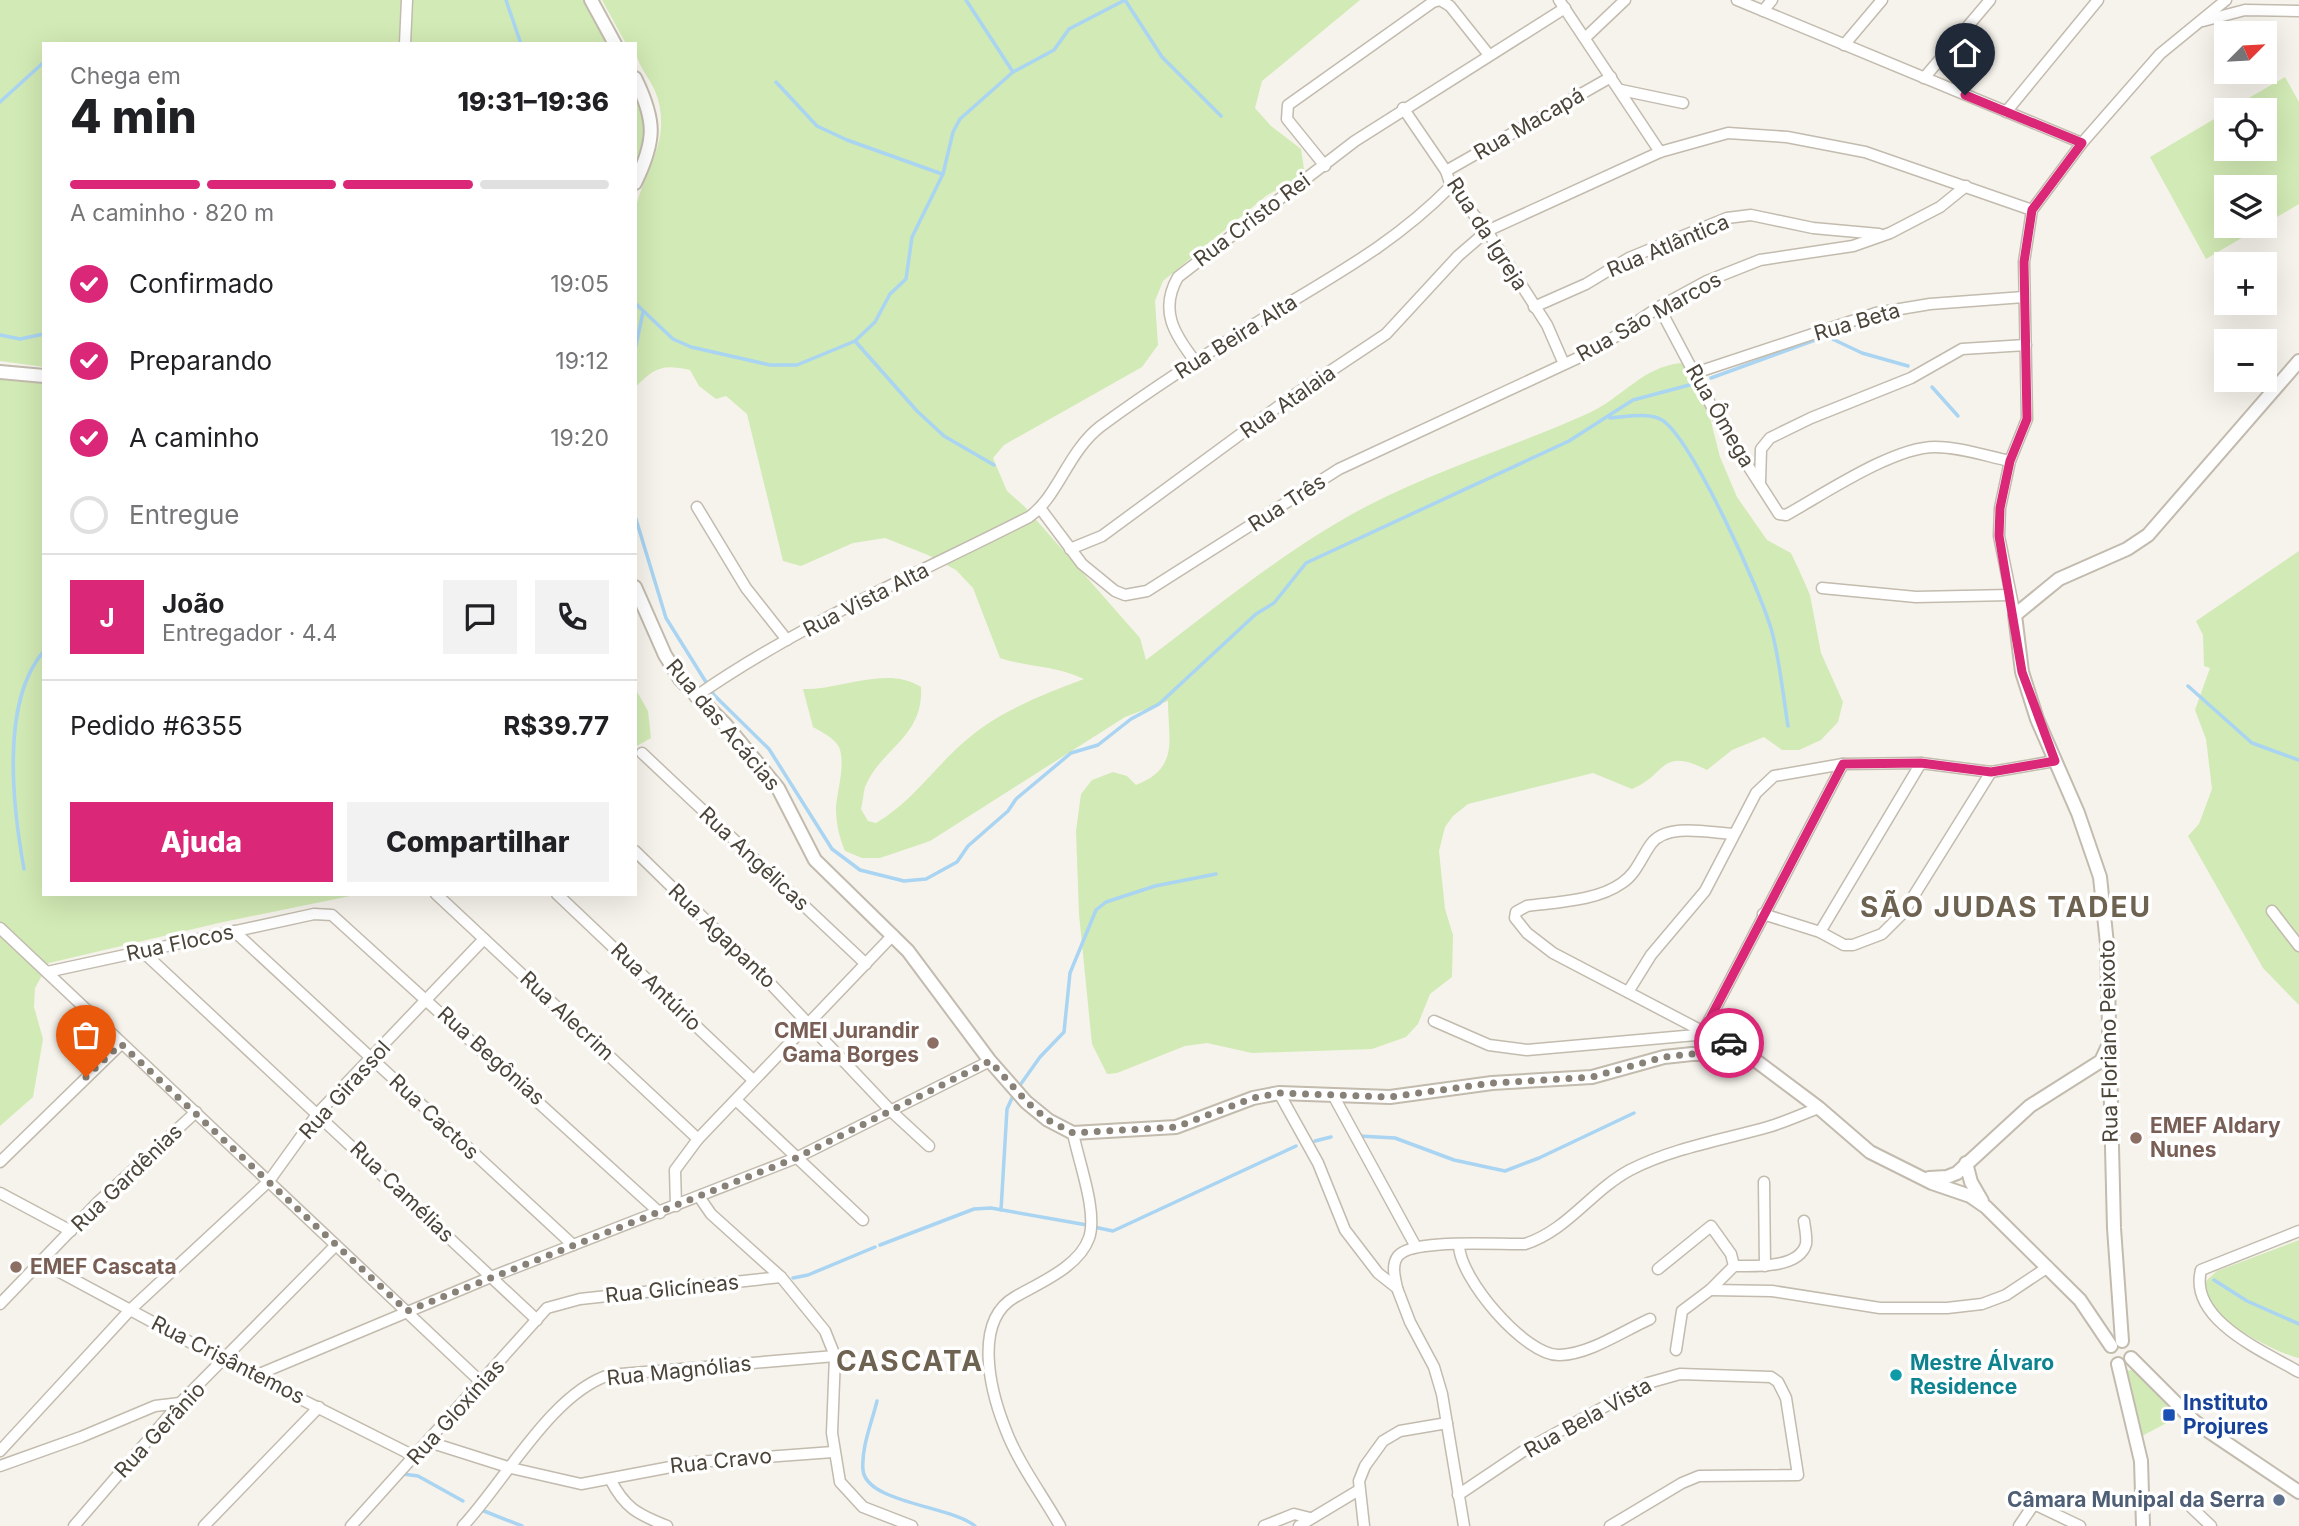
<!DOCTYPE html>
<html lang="pt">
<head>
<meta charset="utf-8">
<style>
  :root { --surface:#fff; --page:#f2f2f2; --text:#202124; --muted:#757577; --line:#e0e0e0; --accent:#db2777 }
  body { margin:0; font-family:Inter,sans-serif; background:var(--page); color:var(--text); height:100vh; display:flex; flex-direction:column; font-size:26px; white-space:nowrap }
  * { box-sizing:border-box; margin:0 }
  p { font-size:23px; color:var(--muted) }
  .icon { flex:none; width:38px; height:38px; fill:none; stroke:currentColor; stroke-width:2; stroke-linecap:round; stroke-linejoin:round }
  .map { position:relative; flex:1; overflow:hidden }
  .sheet { position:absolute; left:42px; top:42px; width:595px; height:854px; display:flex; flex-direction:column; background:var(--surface); border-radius:0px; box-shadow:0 7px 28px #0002 }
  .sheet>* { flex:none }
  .needle { width:46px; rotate:66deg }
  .controls { position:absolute; left:2214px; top:21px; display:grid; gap:14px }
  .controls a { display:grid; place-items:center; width:63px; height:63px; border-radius:0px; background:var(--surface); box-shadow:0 7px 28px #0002; font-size:35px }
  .pin { position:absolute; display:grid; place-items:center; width:60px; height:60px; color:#fff; margin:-72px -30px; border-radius:50% 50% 50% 0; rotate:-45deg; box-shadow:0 0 7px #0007 }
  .pin .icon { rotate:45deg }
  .courier { position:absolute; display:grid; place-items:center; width:70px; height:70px; margin:-35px; border:5px solid #db2777; border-radius:50%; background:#fff; color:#222; box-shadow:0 2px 9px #0007 }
  .overview em { font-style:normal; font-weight:800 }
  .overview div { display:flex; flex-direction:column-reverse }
  .overview { display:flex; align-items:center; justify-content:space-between; height:119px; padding:0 28px }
  h1 { font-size:46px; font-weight:800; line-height:52px }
  .bar { display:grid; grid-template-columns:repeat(4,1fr); gap:10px 7px; align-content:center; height:84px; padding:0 28px }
  .bar i { height:9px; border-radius:5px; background:var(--line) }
  .bar .current { background:var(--accent) }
  .bar p { grid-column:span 4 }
  .line { display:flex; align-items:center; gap:18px; padding:0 28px; border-top:2px solid var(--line) }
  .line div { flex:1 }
  .round { display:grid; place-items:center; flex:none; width:74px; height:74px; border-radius:0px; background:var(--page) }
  ol { padding:0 28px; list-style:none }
  li { display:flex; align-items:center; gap:21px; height:77px }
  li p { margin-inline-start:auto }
  li .icon { padding:7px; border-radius:50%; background:var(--accent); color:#fff; stroke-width:4 }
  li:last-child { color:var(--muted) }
  li i { width:38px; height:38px; border:4px solid var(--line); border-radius:50% }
  .action { display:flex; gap:14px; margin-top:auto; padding:14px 28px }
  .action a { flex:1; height:80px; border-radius:0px; background:var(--accent); color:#fff; font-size:28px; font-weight:800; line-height:80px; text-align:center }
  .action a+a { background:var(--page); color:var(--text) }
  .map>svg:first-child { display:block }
  .green { fill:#d2eab5 }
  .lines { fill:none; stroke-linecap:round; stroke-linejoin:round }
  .stream { stroke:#a9d4f2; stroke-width:3.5 }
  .minor-casing { stroke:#c2bbae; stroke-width:13 }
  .tertiary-casing { stroke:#c2bbae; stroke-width:16 }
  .minor { stroke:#fff; stroke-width:10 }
  .tertiary { stroke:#fff; stroke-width:12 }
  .done { stroke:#878178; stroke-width:7; stroke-dasharray:0 12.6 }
  .route { stroke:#db2777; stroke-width:9 }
  .education-dot { fill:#8d6e63; stroke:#fff; stroke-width:2.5 }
  .culture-dot { fill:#0f9aa8; stroke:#fff; stroke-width:2.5 }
  .transit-dot { fill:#1a4fb4; stroke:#fff; stroke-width:2.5 }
  .service-dot { fill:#5c6f8a; stroke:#fff; stroke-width:2.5 }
  .labels { text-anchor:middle; stroke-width:7; stroke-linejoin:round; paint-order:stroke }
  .street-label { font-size:21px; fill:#4b4439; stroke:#fff }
  .education-label { font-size:21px; font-weight:bold; fill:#785e54; stroke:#fff; text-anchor:start }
  .culture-label { font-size:21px; font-weight:bold; fill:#0d838f; stroke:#fff; text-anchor:start }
  .transit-label { font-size:21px; font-weight:bold; fill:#164399; stroke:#fff; text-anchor:start }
  .service-label { font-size:21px; font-weight:bold; fill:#4e5e75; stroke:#fff; text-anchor:end }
  .district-label { font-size:28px; font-weight:bold; letter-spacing:2px; fill:#6e6250; stroke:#fff }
</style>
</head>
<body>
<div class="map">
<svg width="2299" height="1526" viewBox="0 0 2299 1526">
  <rect width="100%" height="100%" fill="#f6f3ec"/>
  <!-- green -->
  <g class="green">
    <path d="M0 0H583L607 44H44V367L0 361Z"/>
    <path d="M602 0H1360L1262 81 1255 108 1271 126 1301 149 1304 169 1293 180 1266 196 1163 281 1155 301 1158 345 1142 367 1004 445 993 458 1007 491 1024 506 1140 638 1146 660C1219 605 1291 545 1373 503 1442 468 1518 445 1589 413 1622 398 1642 367 1681 363L1696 374 1704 394 1720 457 1737 497 1767 540 1791 553 1799 570 1810 595 1821 653 1843 702 1838 722 1821 740 1799 750H1782L1764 737 1732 750 1707 770C1660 746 1668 774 1632 789L1593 773 1468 804 1453 816 1445 827 1439 851 1445 909 1453 935 1452 977 1430 994 1418 1024 1406 1037 1372 1049 1252 1053 1207 1043 1185 1046 1117 1073 1107 1074 1092 1044 1079 914 1076 831 1081 794 1092 780 1113 772 1127 776 1136 785C1180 768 1168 739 1168 701L1125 717 930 841 880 858H862L845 851C839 837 836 823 836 808 837 790 846 765 839 747 834 738 822 732 813 727L803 689C841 690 887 665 921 687 924 737 881 748 865 787 863 794 863 802 861 809L868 821 876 823C912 802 933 769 964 742 999 711 1042 695 1084 679 1054 665 1031 668 1000 658L973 588 956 570 928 555 885 538 853 543 801 566 783 561 747 414 726 396 716 399 699 386 690 370C663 364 654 367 635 388V211C644 169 670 145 658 99 652 78 635 66 635 44H626Z"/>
    <path d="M2285 77 2299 102V204L2265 224 2264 187H2226V226H2262L2206 259 2150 157 2226 112V149H2264V110H2228Z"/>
    <path d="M635 97C647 122 644 141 635 166Z"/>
    <path d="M0 377 44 383V894H360L223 922 49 963 35 988 34 1007 43 1039 33 1097 0 1126Z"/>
    <path d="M2299 551V1005L2263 968 2188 836 2199 824 2212 789 2206 739 2195 710 2210 668 2204 666 2203 635 2196 621Z"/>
    <path d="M635 688 648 711 651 738 635 747Z"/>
    <path d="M2299 1240V1358C2279 1354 2230 1327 2215 1313 2206 1304 2206 1293 2206 1281L2217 1271Z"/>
    <path d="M2133 1369 2178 1417 2142 1436 2122 1373Z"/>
  </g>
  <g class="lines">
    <!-- stream -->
    <g class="stream">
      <path d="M506 0 521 44"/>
      <path d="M966 0 1013 72"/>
      <path d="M1125 0 1162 57 1221 116"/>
      <path d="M776 82 817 126 847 140 942 174"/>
      <path d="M0 102 44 62"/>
      <path d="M635 303 673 339 691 347 770 365H797L855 341 875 322 890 294 906 279 912 237 943 174 953 132 960 119 1013 72 1054 50 1069 29 1125 0"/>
      <path d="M0 335 20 339 44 334"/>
      <path d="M855 341 917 411 944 436 994 465"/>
      <path d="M635 350 643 312"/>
      <path d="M1711 378 1826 336 1862 353 1908 366"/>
      <path d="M1932 387 1958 416"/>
      <path d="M1610 418C1625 417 1649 412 1662 420 1692 439 1762 594 1772 632 1780 662 1783 695 1788 726"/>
      <path d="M635 516 666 618 714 695 769 749 832 849 860 870 904 881 926 879 957 862 968 846 1008 811 1016 799 1071 753 1098 745 1131 719 1159 704 1256 614 1274 603 1306 563 1569 441 1633 400 1697 383"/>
      <path d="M2188 686 2252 743 2299 760"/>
      <path d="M24 869C13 808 0 701 44 651"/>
      <path d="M1018 1088 1040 1057 1064 1032 1070 973 1096 910 1106 902 1155 886 1216 874"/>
      <path d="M1359 1136 1395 1138 1454 1160 1505 1171 1539 1158 1634 1113"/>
      <path d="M1315 1141 1331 1137"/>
      <path d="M1001 1210 1007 1109 1012 1098"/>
      <path d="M1094 1227 1113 1231 1296 1146"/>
      <path d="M880 1245 974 1209 991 1208 1087 1225"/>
      <path d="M793 1278 808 1275 875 1247"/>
      <path d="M2214 1280 2247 1301 2299 1324"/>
      <path d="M625 1299 736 1287"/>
      <path d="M877 1401C872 1422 861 1448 863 1470 866 1503 952 1506 975 1526"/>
      <path d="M403 1474 418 1476 463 1501"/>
      <path d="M484 1511 522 1526"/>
    </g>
    <defs>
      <g id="minor">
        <path d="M1559 0 1660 152"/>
        <path d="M1737 0 2082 143"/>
        <path d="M1763 11 1772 0"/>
        <path d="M2203 21 2245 10 2299 11"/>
        <path d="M1585 38 1625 0"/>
        <path d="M405 44 407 0"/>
        <path d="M1844 45 1882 0"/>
        <path d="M1924 78 1990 0"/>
        <path d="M1621 90 1683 103"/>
        <path d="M1403 108 1446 171 1451 186 1487 231 1547 325 1564 364"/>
        <path d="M2006 112 2098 0"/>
        <path d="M1325 166 1287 119 1288 105 1433 2 1440 0 1450 6 1489 55"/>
        <path d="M1446 171 1611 77"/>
        <path d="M1534 307 1586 284 1629 258 1727 218 1751 215 1813 228 1879 234"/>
        <path d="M1659 307 1721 424 1779 514 1786 515C1824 494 1893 447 1935 447 1960 447 1986 456 2010 461"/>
        <path d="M1195 361C1174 334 1159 310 1178 277L1355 141 1565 8"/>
        <path d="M1695 373 1876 313 1930 304 2024 297"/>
        <path d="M1760 483 1761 449 1770 438 1811 418 1911 378 1962 349 2026 345"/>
        <path d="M697 507 746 588 787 640"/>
        <path d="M1040 508 1082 564 1115 591 1125 595 1147 591 1339 469 1595 350 1659 307 1707 281 1760 260 1853 246 1890 233 1940 207 1966 186"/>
        <path d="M1070 549 1102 536 1287 400 1386 334 1458 256 1487 231 1660 152 1728 133 1787 137 1865 152 2032 210"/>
        <path d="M1822 588 1916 597 2010 595"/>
        <path d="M2015 615 1999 536 2000 508 2010 461 2027 419 2024 262 2032 210 2082 143 2160 54 2226 0"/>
        <path d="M695 697C798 625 917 574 1029 517 1058 497 1068 451 1101 426 1157 385 1215 348 1274 312 1340 272 1397 241 1451 186"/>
        <path d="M642 753 866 964"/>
        <path d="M1734 834C1710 833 1667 822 1651 844 1641 858 1636 874 1622 883 1597 901 1557 902 1527 906L1516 912 1515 918 1527 933 1553 953 1746 1054"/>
        <path d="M635 851 765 978 891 1111 929 1146"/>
        <path d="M436 894 698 1139"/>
        <path d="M557 894 753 1080"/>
        <path d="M2272 911 2299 946"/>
        <path d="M1763 914 1820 932 1844 945H1853L1882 934 1903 913 1991 772"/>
        <path d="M0 928 482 1383"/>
        <path d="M234 931 573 1245"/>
        <path d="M1820 932 1921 763"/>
        <path d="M142 951 537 1320"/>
        <path d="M47 972 314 914 332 915 660 1213"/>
        <path d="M1628 992 1651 955 1705 891 1756 793 1774 776 1843 764 1921 763 1991 772 2055 761"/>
        <path d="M1434 1021 1489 1045 1527 1050 1696 1035 1704 1030 1843 764"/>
        <path d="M1279 1093 1318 1163 1345 1230 1378 1273 1397 1288 1410 1322 1434 1367 1442 1394 1464 1526"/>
        <path d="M1333 1095 1416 1247"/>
        <path d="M736 1100 863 1220"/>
        <path d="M0 1162 121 1044"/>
        <path d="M1764 1182 1765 1266"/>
        <path d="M0 1193 71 1231"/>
        <path d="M700 1198 711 1214 781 1277 825 1331 835 1356 832 1433 840 1482 863 1507 912 1526"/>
        <path d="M676 1206 675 1170 698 1139 893 935"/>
        <path d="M2299 1231 2201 1270C2188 1320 2265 1352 2299 1372"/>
        <path d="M1459 1245C1459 1278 1526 1357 1560 1355 1590 1354 1623 1331 1650 1319"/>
        <path d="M41 1262 225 1361 416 1457"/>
        <path d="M1658 1269 1711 1226 1731 1254 1734 1266"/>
        <path d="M1397 1288C1395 1278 1391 1265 1398 1256 1412 1238 1500 1245 1525 1244 1568 1230 1591 1191 1630 1170 1673 1148 1722 1140 1768 1127 1785 1122 1802 1114 1819 1108"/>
        <path d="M1710 1290 1772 1291 1880 1308H1947L1982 1304 2006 1295 2048 1267"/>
        <path d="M0 1304 98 1202 196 1112"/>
        <path d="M1676 1350 1682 1311 1710 1290 1734 1266C1754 1266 1799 1269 1806 1244 1807 1237 1805 1228 1804 1221"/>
        <path d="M257 1375 491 1277 796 1158 990 1061"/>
        <path d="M429 1442 511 1468 581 1484 697 1462 833 1452"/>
        <path d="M0 1451 130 1310 269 1181 318 1113 484 939"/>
        <path d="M0 1466 81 1437 155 1406 180 1403"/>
        <path d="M610 1479C625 1508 637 1514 667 1526"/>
        <path d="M1458 1495 1525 1450 1648 1383 1680 1374 1771 1377 1778 1382 1786 1398 1798 1475 1699 1476 1682 1483 1610 1526"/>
        <path d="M2192 1508 2211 1526"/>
        <path d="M74 1526 180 1403 335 1246"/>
        <path d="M204 1526 319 1407"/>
        <path d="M351 1526 547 1308 580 1299 781 1277"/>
        <path d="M463 1526C505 1481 551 1394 609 1375L835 1356"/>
        <path d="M1060 1526C1042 1494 1018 1463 1005 1428 990 1390 973 1321 1015 1297 1039 1283 1079 1267 1089 1238 1098 1212 1078 1160 1073 1133"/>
        <path d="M1264 1526 1294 1514 1310 1518"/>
        <path d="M1299 1526 1359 1490"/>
        <path d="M1364 1526 1359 1481 1365 1466 1383 1441 1400 1431 1447 1423"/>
        <path d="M2019 1526 2034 1504 2080 1526"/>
      </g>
      <g id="tertiary">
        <path d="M591 0 615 44"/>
        <path d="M635 78C656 121 656 140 635 183"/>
        <path d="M0 372 44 376"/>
        <path d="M635 587 665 655 680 679 726 725 778 788 815 860 908 951 990 1061 1026 1102 1048 1120 1073 1133 1176 1127 1253 1098 1279 1093 1390 1097 1492 1083 1592 1077 1664 1057 1692 1054H1747L1819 1108 1870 1152 1932 1183 1970 1196 1986 1207 2080 1300 2111 1346"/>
        <path d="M1966 1163 1971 1182 1982 1201"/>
        <path d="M1929 1178 1947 1177 1957 1173 2030 1106 2101 1061 2107 1048"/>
        <path d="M2122 1341 2114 1228 2107 944 2100 877 2078 813 2037 719 2022 672 2015 615 2059 579 2127 549 2148 535 2299 361"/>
        <path d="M2131 1358 2195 1422 2299 1492"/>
        <path d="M2118 1364 2141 1461 2143 1526"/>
      </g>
    </defs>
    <!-- minor casing -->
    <use href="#minor" class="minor-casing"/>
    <!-- tertiary casing -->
    <use href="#tertiary" class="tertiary-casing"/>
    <!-- minor -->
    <use href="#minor" class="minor"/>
    <!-- tertiary -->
    <use href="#tertiary" class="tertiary"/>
  </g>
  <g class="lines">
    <!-- done -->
    <path class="done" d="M86 1077 121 1044 407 1311 796 1158 990 1061 1027 1102 1048 1120 1073 1133 1176 1127 1253 1098 1279 1093 1390 1097 1492 1083 1592 1077 1664 1057 1692 1054H1747L1729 1043"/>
    <!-- route -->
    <path class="route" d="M1729 1043 1704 1030 1843 764 1921 763 1991 772 2055 761 2022 672 1999 536 2000 508 2010 461 2027 419 2024 262 2032 210 2082 143 1965 95"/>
  </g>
  <!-- markers -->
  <g class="education-dot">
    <circle cx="933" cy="1043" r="7"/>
    <circle cx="2136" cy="1138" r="7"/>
    <circle cx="16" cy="1267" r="7"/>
  </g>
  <circle class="culture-dot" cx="1896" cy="1375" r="7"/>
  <rect class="transit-dot" x="2162" y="1408" width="14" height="14" rx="3.5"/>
  <circle class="service-dot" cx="2279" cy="1500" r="7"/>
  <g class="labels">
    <!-- street labels -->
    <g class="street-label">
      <text transform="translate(1529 124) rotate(-30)" y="7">Rua Macapá</text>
      <text transform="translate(1252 220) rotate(-37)" y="7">Rua Cristo Rei</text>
      <text transform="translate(1487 234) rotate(57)" y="7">Rua da Igreja</text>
      <text transform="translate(1668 246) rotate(-23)" y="7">Rua Atlântica</text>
      <text transform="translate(1649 317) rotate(-29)" y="7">Rua São Marcos</text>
      <text transform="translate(1857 322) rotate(-16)" y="7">Rua Beta</text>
      <text transform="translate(1236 337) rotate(-32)" y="7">Rua Beira Alta</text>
      <text transform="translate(1288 402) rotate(-35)" y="7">Rua Atalaia</text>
      <text transform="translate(1720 416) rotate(60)" y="7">Rua Ômega</text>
      <text transform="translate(1287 503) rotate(-33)" y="7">Rua Três</text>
      <text transform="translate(866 600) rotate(-27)" y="7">Rua Vista Alta</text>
      <text transform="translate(723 725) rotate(50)" y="7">Rua das Acácias</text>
      <text transform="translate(754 859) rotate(43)" y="7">Rua Angélicas</text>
      <text transform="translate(722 936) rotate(44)" y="7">Rua Agapanto</text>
      <text transform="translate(180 943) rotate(-12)" y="7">Rua Flocos</text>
      <text transform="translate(656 987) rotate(44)" y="7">Rua Antúrio</text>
      <text transform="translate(567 1016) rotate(43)" y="7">Rua Alecrim</text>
      <text transform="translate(2109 1041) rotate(-91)" y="7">Rua Floriano Peixoto</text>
      <text transform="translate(491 1056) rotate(42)" y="7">Rua Begônias</text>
      <text transform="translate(345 1090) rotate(-48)" y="7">Rua Girassol</text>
      <text transform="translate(434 1117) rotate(43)" y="7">Rua Cactos</text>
      <text transform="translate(127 1178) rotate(-44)" y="7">Rua Gardênias</text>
      <text transform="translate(402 1192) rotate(44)" y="7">Rua Camélias</text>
      <text transform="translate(672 1289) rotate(-6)" y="7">Rua Glicíneas</text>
      <text transform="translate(228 1360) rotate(27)" y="7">Rua Crisântemos</text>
      <text transform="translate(679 1371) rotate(-6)" y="7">Rua Magnólias</text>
      <text transform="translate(456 1412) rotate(-48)" y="7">Rua Gloxínias</text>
      <text transform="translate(1588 1418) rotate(-29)" y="7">Rua Bela Vista</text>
      <text transform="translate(160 1430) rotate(-47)" y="7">Rua Gerânio</text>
      <text transform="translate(721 1461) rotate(-6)" y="7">Rua Cravo</text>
    </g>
    <!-- education labels -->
    <g class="education-label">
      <text x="919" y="1038" text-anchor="end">CMEI Jurandir<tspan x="919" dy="24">Gama Borges</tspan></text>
      <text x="2150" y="1133">EMEF Aldary<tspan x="2150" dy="24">Nunes</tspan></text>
      <text x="30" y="1274">EMEF Cascata</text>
    </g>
    <!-- culture labels -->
    <g class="culture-label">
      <text x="1910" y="1370">Mestre Álvaro<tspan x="1910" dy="24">Residence</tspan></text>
    </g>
    <!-- transit labels -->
    <g class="transit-label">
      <text x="2183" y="1410">Instituto<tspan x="2183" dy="24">Projures</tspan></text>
    </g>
    <!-- service labels -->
    <g class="service-label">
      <text x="2265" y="1507">Câmara Munipal da Serra</text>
    </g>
    <!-- district labels -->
    <g class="district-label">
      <text x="2006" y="917">SÃO JUDAS TADEU</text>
      <text x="910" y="1371">CASCATA</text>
    </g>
  </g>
</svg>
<div class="controls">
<a><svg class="needle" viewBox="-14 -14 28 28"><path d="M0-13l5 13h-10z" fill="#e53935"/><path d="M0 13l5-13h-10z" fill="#757577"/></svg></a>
<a><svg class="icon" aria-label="locate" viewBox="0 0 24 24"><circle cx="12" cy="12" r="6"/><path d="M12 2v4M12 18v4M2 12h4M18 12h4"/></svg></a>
<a><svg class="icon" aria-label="layers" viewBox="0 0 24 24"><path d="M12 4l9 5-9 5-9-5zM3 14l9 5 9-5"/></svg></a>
<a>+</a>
<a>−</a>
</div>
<div class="pin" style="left:86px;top:1077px;background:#ea580c"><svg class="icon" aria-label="bag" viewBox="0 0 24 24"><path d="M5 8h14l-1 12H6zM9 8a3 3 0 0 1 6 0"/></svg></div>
<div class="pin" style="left:1965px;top:95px;background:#1f2937"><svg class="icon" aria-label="home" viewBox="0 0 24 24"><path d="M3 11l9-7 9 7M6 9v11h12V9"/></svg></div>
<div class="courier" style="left:1729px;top:1043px"><svg class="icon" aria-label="car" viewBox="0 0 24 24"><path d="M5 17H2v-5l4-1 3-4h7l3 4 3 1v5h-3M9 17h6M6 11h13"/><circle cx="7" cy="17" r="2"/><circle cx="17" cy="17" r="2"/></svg></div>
<section class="sheet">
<div class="overview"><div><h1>4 min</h1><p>Chega em</p></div><em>19:31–19:36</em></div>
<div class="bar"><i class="current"></i><i class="current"></i><i class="current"></i><i></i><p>A caminho · 820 m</p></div>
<ol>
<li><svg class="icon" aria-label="check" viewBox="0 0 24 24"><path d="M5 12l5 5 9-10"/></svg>Confirmado<p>19:05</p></li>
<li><svg class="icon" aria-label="check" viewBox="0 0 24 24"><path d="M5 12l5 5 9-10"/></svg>Preparando<p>19:12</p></li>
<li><svg class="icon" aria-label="check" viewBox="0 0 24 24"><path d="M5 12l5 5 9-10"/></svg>A caminho<p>19:20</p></li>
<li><i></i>Entregue</li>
</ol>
<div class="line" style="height:126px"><b class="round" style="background:var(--accent);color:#fff">J</b><div><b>João</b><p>Entregador · 4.4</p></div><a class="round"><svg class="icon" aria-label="chat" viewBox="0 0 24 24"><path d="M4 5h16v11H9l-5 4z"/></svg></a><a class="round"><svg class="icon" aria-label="phone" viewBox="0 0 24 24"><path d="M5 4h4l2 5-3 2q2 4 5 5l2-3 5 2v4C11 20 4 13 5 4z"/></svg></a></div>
<div class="line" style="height:91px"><div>Pedido #6355</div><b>R$39.77</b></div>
<div class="action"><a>Ajuda</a><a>Compartilhar</a></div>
</section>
</div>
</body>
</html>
